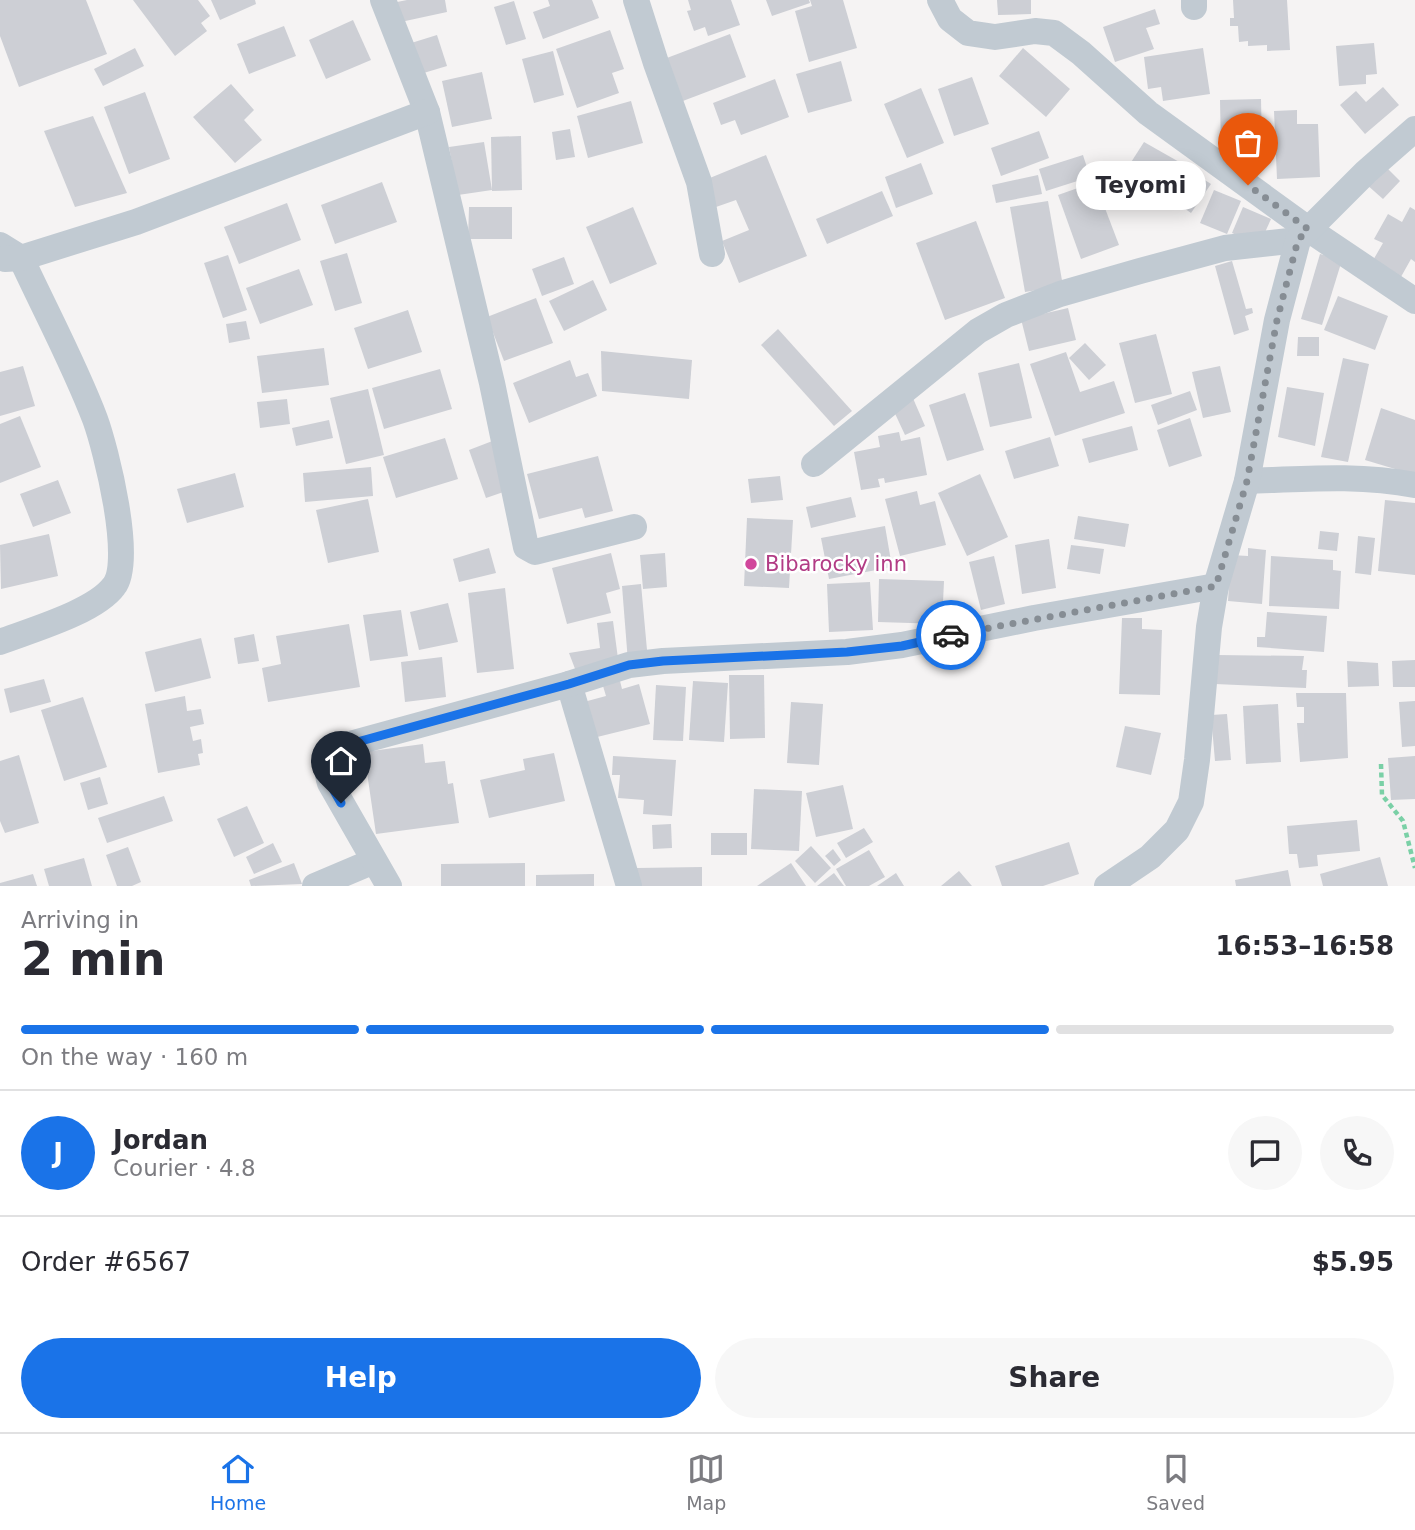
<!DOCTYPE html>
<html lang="en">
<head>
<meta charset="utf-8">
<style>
  :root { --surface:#fff; --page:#f7f7f7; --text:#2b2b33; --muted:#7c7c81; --line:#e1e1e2; --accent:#1a73e8 }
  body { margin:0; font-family:"DejaVu Sans",sans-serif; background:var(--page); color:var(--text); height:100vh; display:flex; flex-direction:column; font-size:26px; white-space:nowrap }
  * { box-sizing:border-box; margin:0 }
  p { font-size:23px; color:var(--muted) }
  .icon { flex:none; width:38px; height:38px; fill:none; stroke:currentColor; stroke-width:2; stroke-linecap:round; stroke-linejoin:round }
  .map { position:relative; height:886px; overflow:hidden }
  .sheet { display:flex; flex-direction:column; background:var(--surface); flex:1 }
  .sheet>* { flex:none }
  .pin { position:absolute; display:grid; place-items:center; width:60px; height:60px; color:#fff; margin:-72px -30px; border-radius:50% 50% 50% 0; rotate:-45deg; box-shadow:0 0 7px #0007 }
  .pin .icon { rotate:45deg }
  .courier { position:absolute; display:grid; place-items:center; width:70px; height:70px; margin:-35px; border:5px solid #1a73e8; border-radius:50%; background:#fff; color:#222; box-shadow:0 2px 9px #0007 }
  .bubble { position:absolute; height:49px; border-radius:24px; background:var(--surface); box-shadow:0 4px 18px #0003; font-size:23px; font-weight:600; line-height:49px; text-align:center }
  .summary em { font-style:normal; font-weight:600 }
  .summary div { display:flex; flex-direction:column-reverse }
  .summary { display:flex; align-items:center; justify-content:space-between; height:119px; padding:0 21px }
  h1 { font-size:46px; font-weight:600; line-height:52px }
  .bar { display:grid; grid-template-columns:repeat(4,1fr); gap:10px 7px; align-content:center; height:84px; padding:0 21px }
  .bar i { height:9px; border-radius:5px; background:var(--line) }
  .bar .on { background:var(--accent) }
  .bar p { grid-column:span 4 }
  .line { display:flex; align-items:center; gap:18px; padding:0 21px; border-top:2px solid var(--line) }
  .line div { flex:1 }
  .round { display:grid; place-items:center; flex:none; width:74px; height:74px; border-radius:37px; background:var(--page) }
  .button { display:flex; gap:14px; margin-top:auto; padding:14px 21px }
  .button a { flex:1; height:80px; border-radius:42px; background:var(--accent); color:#fff; font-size:28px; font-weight:600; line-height:80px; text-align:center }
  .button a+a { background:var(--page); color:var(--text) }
  .dock { display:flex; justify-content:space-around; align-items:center; height:98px; border-top:2px solid var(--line); background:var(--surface); font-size:19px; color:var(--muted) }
  .dock a { display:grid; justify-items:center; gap:4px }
  .dock .on { color:var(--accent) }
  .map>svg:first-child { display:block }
  .building { fill:#cdcfd5 }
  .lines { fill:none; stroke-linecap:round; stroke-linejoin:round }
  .path { stroke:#7ad0a6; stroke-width:4.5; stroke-dasharray:5 3.5; stroke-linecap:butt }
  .minor { stroke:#c1cad2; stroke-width:26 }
  .done { stroke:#868d94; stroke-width:7; stroke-dasharray:0 12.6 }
  .route { stroke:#1a73e8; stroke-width:9 }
  .hotel-dot { fill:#d1479c; stroke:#fff; stroke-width:2.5 }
  .labels { text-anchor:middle; stroke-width:5; stroke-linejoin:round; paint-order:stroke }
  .hotel-label { font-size:21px; fill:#b23c85; stroke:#fff; text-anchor:start }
</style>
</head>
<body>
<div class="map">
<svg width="1415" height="886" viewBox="0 0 1415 886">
  <rect width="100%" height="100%" fill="#f5f3f3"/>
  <!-- building -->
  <g class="building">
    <path d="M0 0H86L107 54 19 87 0 36Z"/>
    <path d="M133 0H198L210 16 201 23 207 31 175 56Z"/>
    <path d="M211 0H255L256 4 220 20Z"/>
    <path d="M407 0H445L447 12 396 23 392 3Z"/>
    <path d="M548 0H592L599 18 543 39 533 12 550 6Z"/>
    <path d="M688 0H731L740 25 708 36 705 27 694 31 687 11 691 10Z"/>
    <path d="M766 0H809L810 3 772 16Z"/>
    <path d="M810 0H843L857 48 809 62 795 11 812 6Z"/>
    <path d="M997 0H1031V14L998 15Z"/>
    <path d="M1233 0H1287L1290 50 1267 51V45L1248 46V41L1239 42 1238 26H1230V18H1234Z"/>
    <path d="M514 1 526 39 506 45 494 7Z"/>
    <path d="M1155 9 1160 24 1146 28 1154 49 1115 62 1103 27Z"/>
    <path d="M353 20 371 60 326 79 309 40Z"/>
    <path d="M284 26 296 56 249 74 237 44Z"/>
    <path d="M610 30 624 69 612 73 619 93 577 108 556 49Z"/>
    <path d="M730 34 746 77 675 104 659 61Z"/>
    <path d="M437 35 447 66 417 75 408 44Z"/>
    <path d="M1374 43 1377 74 1366 75V84L1339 86 1336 46Z"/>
    <path d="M135 48 144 66 103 86 94 69Z"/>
    <path d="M1023 48 1070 89 1046 117 999 76Z"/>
    <path d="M1203 48 1210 94 1163 101 1161 87 1148 89 1144 57Z"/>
    <path d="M553 51 564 95 534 103 522 59Z"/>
    <path d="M841 61 852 101 808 113 796 74Z"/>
    <path d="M482 72 492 119 452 127 442 81Z"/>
    <path d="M972 77 989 124 954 136 938 89Z"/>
    <path d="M775 79 789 117 741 135 735 120 721 125 713 103Z"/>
    <path d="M231 84 254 110 244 120 262 140 235 163 193 117Z"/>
    <path d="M1383 87 1399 105 1365 134 1340 105 1356 91 1366 102Z"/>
    <path d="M921 88 944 143 907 158 884 104Z"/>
    <path d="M145 92 170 159 129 174 104 107Z"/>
    <path d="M1261 99 1262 147 1221 148 1220 100Z"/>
    <path d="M631 101 643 143 588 158 577 116Z"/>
    <path d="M1297 110V124H1318L1320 177 1277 179 1274 111Z"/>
    <path d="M93 116 127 193 75 207 44 131Z"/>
    <path d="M570 129 575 157 556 160 552 132Z"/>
    <path d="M1039 131 1049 158 1001 176 991 148Z"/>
    <path d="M521 136 522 190 492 191 491 137Z"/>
    <path d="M484 142 492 190 458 195 449 147Z"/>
    <path d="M1144 142 1181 163 1165 189 1128 167Z"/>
    <path d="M766 155 807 256 739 283 722 241 749 230 736 200 716 207 705 180Z"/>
    <path d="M1083 155 1090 177 1046 191 1039 169Z"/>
    <path d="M921 163 933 194 896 208 885 177Z"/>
    <path d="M1384 165 1400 181 1383 199 1366 184Z"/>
    <path d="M1188 169 1211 184 1191 213 1168 197Z"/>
    <path d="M1038 175 1042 194 996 203 992 185Z"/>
    <path d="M1145 179 1147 200 1121 202 1119 181Z"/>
    <path d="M382 182 397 222 335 244 321 205Z"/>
    <path d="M1095 182 1119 245 1081 259 1058 195Z"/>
    <path d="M1214 190 1241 201 1227 234 1200 223Z"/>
    <path d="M882 191 893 216 827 244 816 219Z"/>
    <path d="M1048 201 1063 286 1025 292 1010 207Z"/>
    <path d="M287 203 301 240 239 264 224 227Z"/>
    <path d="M469 207H512V239H468Z"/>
    <path d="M633 207 657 264 610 284 586 227Z"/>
    <path d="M1243 207 1271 219 1262 239H1246L1232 233Z"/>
    <path d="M1410 207 1415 210V262L1411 259 1397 284 1368 269 1383 243 1374 239 1388 214 1402 222Z"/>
    <path d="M976 221 1005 298 945 320 916 243Z"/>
    <path d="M347 253 362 303 335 311 320 261Z"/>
    <path d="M1320 254 1342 260 1322 325 1301 319Z"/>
    <path d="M228 255 247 310 223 318 204 263Z"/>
    <path d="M564 257 574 284 542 296 532 269Z"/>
    <path d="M1232 261 1246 309 1252 308 1253 313 1245 316 1249 330 1234 335 1215 266Z"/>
    <path d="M299 269 313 305 260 324 246 288Z"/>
    <path d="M593 280 607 310 564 331 549 301Z"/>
    <path d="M1338 296 1388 316 1375 350 1324 330Z"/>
    <path d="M536 298 553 343 504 361 487 317Z"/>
    <path d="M1068 308 1076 340 1029 351 1021 319Z"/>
    <path d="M408 310 422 352 368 369 354 328Z"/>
    <path d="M246 321 250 339 229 343 226 324Z"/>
    <path d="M778 329 852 411 834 426 761 345Z"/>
    <path d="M1156 334 1172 394 1135 403 1119 343Z"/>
    <path d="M1298 337H1319V356H1297Z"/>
    <path d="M1085 343 1106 365 1089 380 1069 358Z"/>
    <path d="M324 348 329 385 262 393 257 356Z"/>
    <path d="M601 351 692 360 689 399 602 391Z"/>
    <path d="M1066 352 1080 392 1114 381 1125 413 1055 436 1030 364Z"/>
    <path d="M1343 358 1369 364 1348 462 1321 457Z"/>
    <path d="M570 360 576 377 588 373 597 396 529 423 513 383Z"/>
    <path d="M1019 363 1032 418 990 427 978 373Z"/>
    <path d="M23 366 35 406 0 416V372Z"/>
    <path d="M1220 366 1231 412 1203 418 1192 372Z"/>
    <path d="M440 369 452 409 384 429 372 388Z"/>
    <path d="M1287 387 1324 393 1315 446 1278 437Z"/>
    <path d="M368 389 384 455 346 464 330 398Z"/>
    <path d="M1190 391 1197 410 1158 425 1151 405Z"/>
    <path d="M965 393 984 450 947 461 929 405Z"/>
    <path d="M912 396 925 426 905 435 891 405Z"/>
    <path d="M287 399 290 424 260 428 257 402Z"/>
    <path d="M1381 408 1415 420V475L1365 460Z"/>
    <path d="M20 416 41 467 0 483V424Z"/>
    <path d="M1190 418 1202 456 1169 467 1157 430Z"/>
    <path d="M329 420 333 438 296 446 292 428Z"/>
    <path d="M1132 426 1138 450 1089 463 1082 439Z"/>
    <path d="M899 432 901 441 920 437 927 475 885 483 884 478 878 479 880 487 861 490 854 452 880 447 878 436Z"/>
    <path d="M1050 437 1059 466 1014 479 1005 451Z"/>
    <path d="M445 438 458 479 396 498 383 457Z"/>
    <path d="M495 440 512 489 486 498 469 450Z"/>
    <path d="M598 456 613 511 585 518 582 508 539 519 527 474Z"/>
    <path d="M371 467 373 496 305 502 303 473Z"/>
    <path d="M235 473 244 507 187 523 177 489Z"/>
    <path d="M980 474 1008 537 967 556 938 493Z"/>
    <path d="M780 476 783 500 751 503 748 479Z"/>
    <path d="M58 480 71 513 33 527 20 494Z"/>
    <path d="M917 491 920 505 935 501 946 545 900 556 885 499Z"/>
    <path d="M851 497 856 517 811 528 806 507Z"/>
    <path d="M368 499 379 552 328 563 316 510Z"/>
    <path d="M1385 500 1415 503V575L1378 571Z"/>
    <path d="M1078 516 1129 524 1125 547 1074 539Z"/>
    <path d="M747 518 793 520 789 588 744 586Z"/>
    <path d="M885 526 892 567 829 579 821 538Z"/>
    <path d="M1320 531 1339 533 1337 551 1318 549Z"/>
    <path d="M49 534 58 576 1 589 0 545Z"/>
    <path d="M1358 536 1375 538 1371 575 1355 573Z"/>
    <path d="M1049 539 1056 588 1022 594 1015 545Z"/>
    <path d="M1071 545 1104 549 1100 574 1067 569Z"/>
    <path d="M489 548 496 573 459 582 453 559Z"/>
    <path d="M1248 548 1266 550 1262 604 1228 601 1231 555 1248 556Z"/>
    <path d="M611 553 620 589 606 593 611 613 567 624 552 568Z"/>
    <path d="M665 553 667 587 643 589 640 555Z"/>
    <path d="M994 556 1005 604 981 610 969 562Z"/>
    <path d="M1271 556 1333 560V570L1341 571 1339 609 1269 606Z"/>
    <path d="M879 579 944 581 942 624 878 622Z"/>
    <path d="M870 582 873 630 829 632 827 584Z"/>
    <path d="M641 584 648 661 628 662 622 586Z"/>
    <path d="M505 588 514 669 477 673 468 593Z"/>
    <path d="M448 603 458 642 419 650 410 612Z"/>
    <path d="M401 610 408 656 370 661 363 615Z"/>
    <path d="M1267 612 1327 616 1324 652 1257 647V637H1265Z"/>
    <path d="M1122 618H1142V629L1162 630 1160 695 1119 694Z"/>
    <path d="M613 621 619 666 577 674 569 653 600 648 597 623Z"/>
    <path d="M349 624 360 687 268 702 262 668 281 664 276 636Z"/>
    <path d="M254 634 259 661 238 664 234 638Z"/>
    <path d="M201 638 211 678 155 692 145 652Z"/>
    <path d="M1217 655 1304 656 1302 670H1307L1306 688 1215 684Z"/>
    <path d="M442 657 446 697 405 702 401 662Z"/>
    <path d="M1415 660V687H1393L1392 661Z"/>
    <path d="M1347 661 1378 663 1379 686 1348 687Z"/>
    <path d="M729 675H764L765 738 730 739Z"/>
    <path d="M44 679 51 702 10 713 4 689Z"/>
    <path d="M620 681 622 689 639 684 650 724 589 739 580 703 606 696 603 686Z"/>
    <path d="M693 681 728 683 724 742 689 740Z"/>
    <path d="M656 685 686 687 683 741 653 740Z"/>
    <path d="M1296 693H1346L1348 758 1300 762 1297 723H1304V707H1297Z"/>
    <path d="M185 696 187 711 201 709 204 724 190 727 193 741 201 739 203 753 198 754 200 765 158 773 145 704Z"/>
    <path d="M83 697 107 767 64 781 41 710Z"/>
    <path d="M1415 701V746L1402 747 1399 702Z"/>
    <path d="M791 702 823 704 819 765 787 763Z"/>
    <path d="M1278 704 1281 762 1246 764 1243 706Z"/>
    <path d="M1227 714 1231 760 1215 761 1211 715Z"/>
    <path d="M1125 726 1161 733 1151 775 1116 767Z"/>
    <path d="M423 744 425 763 445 761 448 784 453 783 459 823 376 834 364 752Z"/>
    <path d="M554 753 565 801 489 818 480 780 525 770 523 759Z"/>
    <path d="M19 755 39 823 5 833 0 821V761Z"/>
    <path d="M613 756 676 760 672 816 643 814 644 800 618 798 620 775H612Z"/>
    <path d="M1415 756V799L1391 800 1388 758Z"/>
    <path d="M100 777 108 804 88 810 80 783Z"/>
    <path d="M843 785 853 829 816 837 806 793Z"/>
    <path d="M754 789 802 791 799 851 751 849Z"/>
    <path d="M164 796 173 821 107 843 98 818Z"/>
    <path d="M247 806 264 843 234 857 217 819Z"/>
    <path d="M1357 820 1360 851 1317 855 1318 866 1299 868 1297 854H1289L1287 826Z"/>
    <path d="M671 824 672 848 653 849 652 825Z"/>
    <path d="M864 828 873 842 846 858 837 843Z"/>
    <rect x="711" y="833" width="36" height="22"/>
    <path d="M1069 842 1079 874 1043 886H1002L995 866Z"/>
    <path d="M273 843 282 862 254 874 246 857Z"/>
    <path d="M811 846 831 868 815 883 795 861Z"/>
    <path d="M128 847 141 882 132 886H117L106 855Z"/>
    <path d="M833 849 841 860 834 866 825 856Z"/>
    <path d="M869 850 885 877 869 886H846L836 869Z"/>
    <path d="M1380 857 1388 886H1323L1320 874Z"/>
    <path d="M84 858 92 886H49L44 869Z"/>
    <path d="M294 863 302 884 251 886 249 880Z"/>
    <path d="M525 863V886H441V864Z"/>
    <path d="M791 863 806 886H757Z"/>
    <path d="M702 867V886H637V868Z"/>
    <path d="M1288 870 1291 886H1236L1235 880Z"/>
    <path d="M959 871 972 886H941Z"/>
    <path d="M834 873 844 886H817Z"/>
    <path d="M896 873 904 886H877Z"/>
    <path d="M33 874 37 886H0V883Z"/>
    <path d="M594 874V886H536V875Z"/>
  </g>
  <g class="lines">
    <!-- path -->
    <path class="path" d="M1381 764 1382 795 1403 821 1415 868"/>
    <!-- minor -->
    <g class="minor">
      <path d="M383 0 427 112 492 383 526 547 535 552 634 527"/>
      <path d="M636 0 656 63 699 182 712 254"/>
      <path d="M940 0 950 19 968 33 995 37 1035 31 1054 33 1081 53 1148 113 1308 229 1415 301"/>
      <path d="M1194 0V7"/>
      <path d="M0 245 21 258C45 310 75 366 95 419 106 449 134 561 114 586 95 612 31 630 0 642"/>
      <path d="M5 259 21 258 136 222 427 112"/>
      <path d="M814 464 978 331 1006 315 1060 294 1140 271 1225 248 1298 240"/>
      <path d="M1247 481C1303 479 1360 474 1415 485"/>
      <path d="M569 684 629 886"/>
      <path d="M315 886 374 861"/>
      <path d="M389 886 330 783C325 767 326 758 339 747L569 684 629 665 663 661 847 652 902 645 1034 618 1216 586"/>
      <path d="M1107 886 1150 857 1177 830 1191 802 1197 760 1209 627 1216 586 1247 481 1277 320 1298 240 1366 172 1415 129"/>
    </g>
  </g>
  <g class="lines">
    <!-- done -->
    <path class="done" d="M951 635 1216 586 1247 481 1277 320 1298 240 1308 229 1248 185"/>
    <!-- route -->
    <path class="route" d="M341 803C329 782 316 765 339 747L569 684 629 665 663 661 847 652 902 646 951 635"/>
  </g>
  <!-- markers -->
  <circle class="hotel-dot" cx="751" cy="564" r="7"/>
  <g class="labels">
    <!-- hotel labels -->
    <g class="hotel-label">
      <text x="765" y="571">Bibarocky inn</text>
    </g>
  </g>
</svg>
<div class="pin" style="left:1248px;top:185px;background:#ea580c"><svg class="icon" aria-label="bag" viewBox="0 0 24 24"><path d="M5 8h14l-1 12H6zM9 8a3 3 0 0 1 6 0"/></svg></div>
<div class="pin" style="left:341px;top:803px;background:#1f2937"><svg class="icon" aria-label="home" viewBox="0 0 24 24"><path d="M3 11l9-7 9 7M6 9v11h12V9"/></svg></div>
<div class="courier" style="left:951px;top:635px"><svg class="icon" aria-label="car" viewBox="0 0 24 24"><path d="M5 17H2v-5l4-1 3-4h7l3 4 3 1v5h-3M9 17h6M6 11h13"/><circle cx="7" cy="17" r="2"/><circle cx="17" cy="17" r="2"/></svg></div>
<div class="bubble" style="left:1076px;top:161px;width:130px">Teyomi</div>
</div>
<section class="sheet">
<div class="summary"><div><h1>2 min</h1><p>Arriving in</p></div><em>16:53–16:58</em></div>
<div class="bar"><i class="on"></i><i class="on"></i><i class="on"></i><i></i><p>On the way · 160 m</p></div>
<div class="line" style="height:126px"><b class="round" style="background:var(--accent);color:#fff">J</b><div><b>Jordan</b><p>Courier · 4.8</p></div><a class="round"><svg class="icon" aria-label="chat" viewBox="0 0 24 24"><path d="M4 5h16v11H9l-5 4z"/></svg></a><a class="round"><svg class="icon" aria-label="phone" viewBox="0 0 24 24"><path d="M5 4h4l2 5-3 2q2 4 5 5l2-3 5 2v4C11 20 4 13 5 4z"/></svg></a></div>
<div class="line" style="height:91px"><div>Order #6567</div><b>$5.95</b></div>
<div class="button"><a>Help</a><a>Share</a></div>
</section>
<nav class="dock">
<a class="on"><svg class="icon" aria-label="home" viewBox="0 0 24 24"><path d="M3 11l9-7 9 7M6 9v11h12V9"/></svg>Home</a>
<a><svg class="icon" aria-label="map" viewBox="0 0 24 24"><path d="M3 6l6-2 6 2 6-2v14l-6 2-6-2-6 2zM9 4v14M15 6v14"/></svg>Map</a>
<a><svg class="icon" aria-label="saved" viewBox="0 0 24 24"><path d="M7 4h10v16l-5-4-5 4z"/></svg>Saved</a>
</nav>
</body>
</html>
